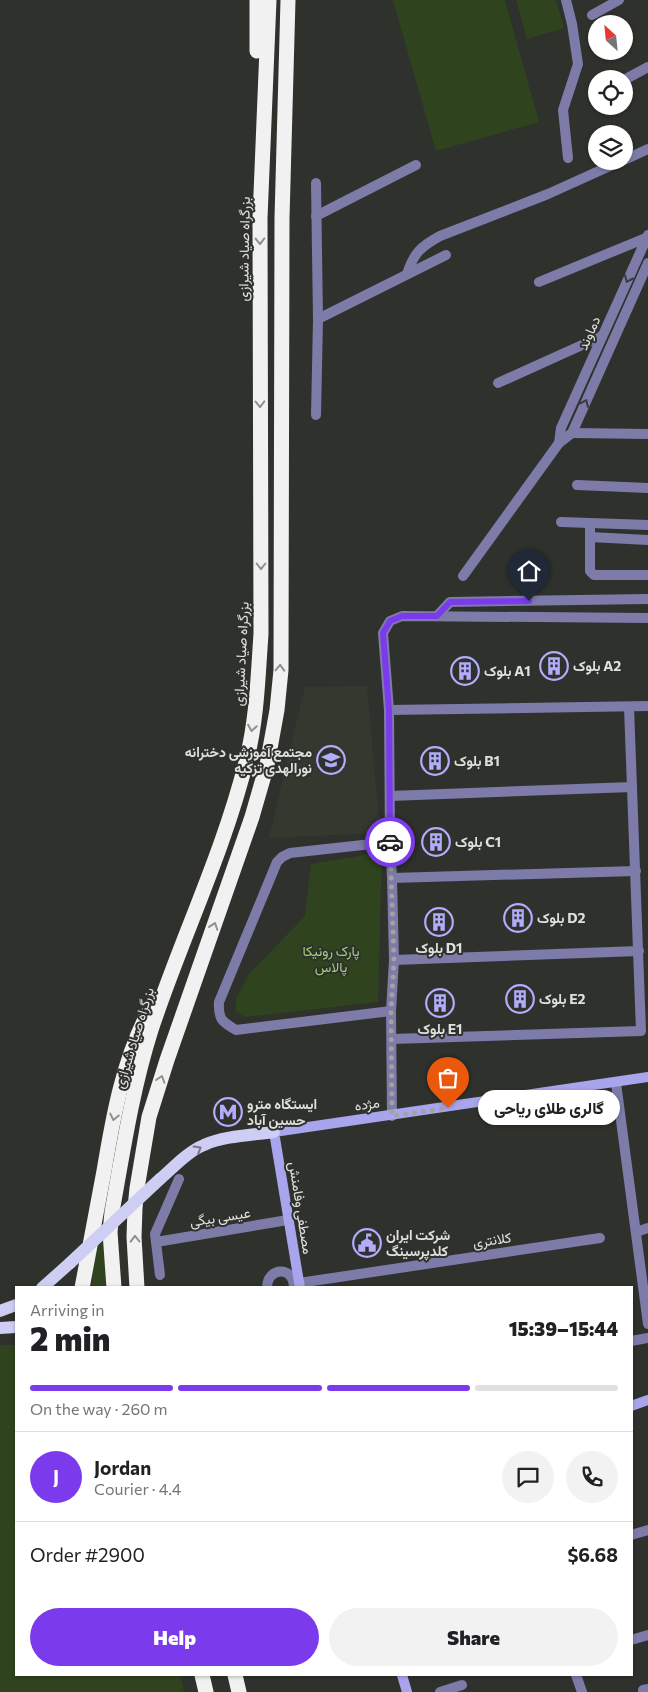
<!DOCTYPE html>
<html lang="en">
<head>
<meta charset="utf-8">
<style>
  :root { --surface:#fff; --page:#f2f2f2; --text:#202124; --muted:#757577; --line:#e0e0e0; --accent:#7c3aed }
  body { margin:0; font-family:Commissioner,Vazirmatn,sans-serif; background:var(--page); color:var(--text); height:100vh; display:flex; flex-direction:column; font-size:19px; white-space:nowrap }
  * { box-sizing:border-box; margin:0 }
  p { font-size:16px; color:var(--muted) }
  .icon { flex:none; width:28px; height:28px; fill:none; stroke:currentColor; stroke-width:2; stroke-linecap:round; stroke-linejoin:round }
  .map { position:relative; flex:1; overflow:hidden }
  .sheet { position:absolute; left:15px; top:1286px; width:618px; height:390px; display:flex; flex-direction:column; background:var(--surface); border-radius:0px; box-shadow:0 1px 4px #0004 }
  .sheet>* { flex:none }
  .needle { width:32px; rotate:333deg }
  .buttons { position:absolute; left:588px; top:15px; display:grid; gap:10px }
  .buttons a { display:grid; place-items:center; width:45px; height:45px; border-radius:50%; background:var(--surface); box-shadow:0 1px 4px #0004; font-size:25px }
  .pin { position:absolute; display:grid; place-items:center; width:42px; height:42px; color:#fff; margin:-51px -21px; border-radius:50% 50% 50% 0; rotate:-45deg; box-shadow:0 0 5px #0007 }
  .pin .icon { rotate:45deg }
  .courier { position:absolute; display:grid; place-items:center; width:50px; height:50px; margin:-25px; border:4px solid #7c3aed; border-radius:50%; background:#fff; color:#222; box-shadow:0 1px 6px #0007 }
  .bubble { position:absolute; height:35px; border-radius:18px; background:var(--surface); box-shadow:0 1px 4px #0004; font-size:16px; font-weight:800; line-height:35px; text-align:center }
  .summary em { font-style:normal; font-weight:800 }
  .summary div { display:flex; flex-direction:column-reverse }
  .summary { display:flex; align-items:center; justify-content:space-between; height:85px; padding:0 15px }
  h1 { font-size:32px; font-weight:800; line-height:38px }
  .bar { display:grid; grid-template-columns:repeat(4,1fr); gap:8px 5px; align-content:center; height:60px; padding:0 15px }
  .bar i { height:6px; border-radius:4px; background:var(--line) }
  .bar .current { background:var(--accent) }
  .bar p { grid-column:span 4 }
  .line { display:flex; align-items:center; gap:12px; padding:0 15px; border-top:1px solid var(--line) }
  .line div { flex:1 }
  .round { display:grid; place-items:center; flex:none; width:52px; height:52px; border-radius:26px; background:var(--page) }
  .cta { display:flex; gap:10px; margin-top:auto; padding:10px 15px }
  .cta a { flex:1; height:58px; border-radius:30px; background:var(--accent); color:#fff; font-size:20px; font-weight:800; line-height:58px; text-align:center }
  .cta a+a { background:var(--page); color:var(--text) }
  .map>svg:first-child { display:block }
  .built { fill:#33392f }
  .green { fill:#2f431e }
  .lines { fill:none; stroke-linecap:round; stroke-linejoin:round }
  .street { stroke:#7d7ba8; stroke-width:10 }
  .secondary { stroke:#a9a5ed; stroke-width:10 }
  .primary { stroke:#cecdf3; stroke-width:12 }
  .highway { stroke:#f1f1f1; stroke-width:15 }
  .primary-bridge { stroke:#cecdf3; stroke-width:12 }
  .oneway { stroke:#90918f }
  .oneway2 { stroke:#3b3c3f }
  .oneway3 { stroke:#777786 }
  .done { stroke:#a1a3a0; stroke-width:5; stroke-dasharray:0 9 }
  .route { stroke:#7c3aed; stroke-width:6 }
  .labels { text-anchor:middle; stroke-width:4; stroke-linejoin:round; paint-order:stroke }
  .street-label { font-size:14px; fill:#dfe1de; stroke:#2f312d }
  .poi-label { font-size:14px; font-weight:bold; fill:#dfe1de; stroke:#2f312d; text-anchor:start }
  .park-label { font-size:14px; fill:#a0cf7b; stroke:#2f312d }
</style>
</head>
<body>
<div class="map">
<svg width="648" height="1692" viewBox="0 0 648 1692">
  <rect width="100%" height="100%" fill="#2f312d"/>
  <!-- built -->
  <path class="built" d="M367 686 380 833 269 838 305 687Z"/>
  <!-- green -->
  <g class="green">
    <path d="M393 0H505L539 122 436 151Z"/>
    <path d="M516 0H556L564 28 527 39Z"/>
    <path d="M382 852 378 1002 245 1017 235 1011 236 999 249 974 305 916 311 864Z"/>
    <path d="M105 1237 107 1287 89 1288 93 1281 90 1251Z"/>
    <path d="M0 1345H16V1675H180L184 1692H0Z"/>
  </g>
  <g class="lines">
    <!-- street -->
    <g class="street">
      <path d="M566 0 572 24 578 64 563 110 568 158"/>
      <path d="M592 15 619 0"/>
      <path d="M624 80 648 67"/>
      <path d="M595 94H596"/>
      <path d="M624 160 648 149"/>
      <path d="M316 183 318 319 316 415"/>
      <path d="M316 216 416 165"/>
      <path d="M407 274C414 253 420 247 440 236L548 194 621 161"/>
      <path d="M539 282 648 237"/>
      <path d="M318 319 446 255"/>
      <path d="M498 383 602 336"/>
      <path d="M572 433 648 434"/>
      <path d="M559 443 561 428 648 235"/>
      <path d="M577 485 648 488"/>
      <path d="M561 522 648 525"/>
      <path d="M590 523V571L594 575H648"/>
      <path d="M590 537 648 540"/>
      <path d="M463 576 559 443 572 433 648 263"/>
      <path d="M437 616 450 602 648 599"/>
      <path d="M389 710 648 706"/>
      <path d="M390 796 632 787"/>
      <path d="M390 842 290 853 282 857 277 862 219 1002C218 1019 222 1022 236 1030L391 1011"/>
      <path d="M392 878 636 871"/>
      <path d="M394 960 639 951"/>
      <path d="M392 1039 641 1031 629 707"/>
      <path d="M616 1083 648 1324"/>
      <path d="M392 1116 391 1011 394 960 392 878 390 842 389 710 383 633 390 621 402 616 648 618"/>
      <path d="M636 1232 648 1228"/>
      <path d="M156 1242 288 1220"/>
      <path d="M160 1275 155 1234 179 1179"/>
      <path d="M299 1283 600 1238"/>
      <path d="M267 1288C267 1266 295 1266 294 1288"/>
      <path d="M631 1341 648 1338"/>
      <path d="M631 1535 648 1530"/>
      <path d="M631 1640 648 1635"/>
      <path d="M576 1675 582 1692"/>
      <path d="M643 1690 648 1689"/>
      <path d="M440 1692 462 1685"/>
    </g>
    <!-- secondary -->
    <g class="secondary">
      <path d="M300 1288 274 1132 648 1077"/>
      <path d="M631 1406 648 1400"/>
      <path d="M402 1675 407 1692"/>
    </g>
    <!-- primary -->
    <g class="primary">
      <path d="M160 1179C174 1167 187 1152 204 1145 223 1136 253 1135 274 1132"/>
      <path d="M42 1288 70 1263"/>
      <path d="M0 1311 16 1305"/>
      <path d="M0 1328 16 1327"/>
    </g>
    <!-- highway -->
    <g class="highway">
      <path d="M257 0V51"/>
      <path d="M82 1288C89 1249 97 1210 104 1171 113 1117 123 1061 148 1013"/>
      <path d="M114 1288 110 1232 112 1212C123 1151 132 1090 151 1030 181 939 224 852 247 758 257 718 258 675 261 634L260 218 269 0"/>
      <path d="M137 1288 134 1237 135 1208 137 1188 149 1117 167 1060 252 817 267 765 277 710 281 670 282 218 288 0"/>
      <path d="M202 1675 206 1692"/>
      <path d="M235 1675 239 1692"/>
    </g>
    <!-- primary-bridge -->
    <path class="primary-bridge" d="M70 1263 160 1179"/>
  </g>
  <!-- one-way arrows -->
  <defs><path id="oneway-chevron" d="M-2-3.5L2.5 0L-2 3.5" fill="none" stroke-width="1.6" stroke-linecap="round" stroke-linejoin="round" transform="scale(1.25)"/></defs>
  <g class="oneway">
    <use href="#oneway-chevron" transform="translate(260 241) rotate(89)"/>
    <use href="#oneway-chevron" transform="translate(260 404) rotate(89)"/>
    <use href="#oneway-chevron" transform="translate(261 566) rotate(90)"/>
    <use href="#oneway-chevron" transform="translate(280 668) rotate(-88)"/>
    <use href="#oneway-chevron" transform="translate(252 728) rotate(99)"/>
    <use href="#oneway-chevron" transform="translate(214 926) rotate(-71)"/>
    <use href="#oneway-chevron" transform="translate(161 1079) rotate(-72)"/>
    <use href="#oneway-chevron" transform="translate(114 1117) rotate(102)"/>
    <use href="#oneway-chevron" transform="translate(135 1239) rotate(-91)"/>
  </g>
  <g class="oneway2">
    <use href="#oneway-chevron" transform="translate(628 279) rotate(114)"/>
    <use href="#oneway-chevron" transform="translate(585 403) rotate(-66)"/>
  </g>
  <use class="oneway3" href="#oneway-chevron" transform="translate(198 1149) rotate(-31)"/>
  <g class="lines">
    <!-- done -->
    <path class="done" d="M390 842 394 960 391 1011 392 1116 448 1108"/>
    <!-- route -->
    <path class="route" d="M390 842 389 710 383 633 390 621 402 616H437L450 602 529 601"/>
  </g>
  <!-- icons -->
  <defs>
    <symbol id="building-ring" viewBox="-11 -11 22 22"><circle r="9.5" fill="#2f312d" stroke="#b1adfa" stroke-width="1.5"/><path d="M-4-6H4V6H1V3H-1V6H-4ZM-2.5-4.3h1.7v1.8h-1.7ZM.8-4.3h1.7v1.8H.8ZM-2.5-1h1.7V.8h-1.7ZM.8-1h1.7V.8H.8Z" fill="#b1adfa"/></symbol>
    <symbol id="school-ring" viewBox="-11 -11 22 22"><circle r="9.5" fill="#2f312d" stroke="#b1adfa" stroke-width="1.5"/><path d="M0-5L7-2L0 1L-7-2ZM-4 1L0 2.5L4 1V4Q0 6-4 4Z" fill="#b1adfa"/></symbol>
    <symbol id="metro-ring" viewBox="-11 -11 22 22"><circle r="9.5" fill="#2f312d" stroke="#b1adfa" stroke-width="1.5"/><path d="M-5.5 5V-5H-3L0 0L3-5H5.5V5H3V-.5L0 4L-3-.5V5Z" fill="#b1adfa"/></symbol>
    <symbol id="civic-ring" viewBox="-11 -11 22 22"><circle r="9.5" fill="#2f312d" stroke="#b1adfa" stroke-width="1.5"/><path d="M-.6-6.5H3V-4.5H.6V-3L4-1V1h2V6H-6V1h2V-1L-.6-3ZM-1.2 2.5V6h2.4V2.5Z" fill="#b1adfa"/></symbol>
  </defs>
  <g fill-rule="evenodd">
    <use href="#building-ring" x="538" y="650" width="32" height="32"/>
    <use href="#building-ring" x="449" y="655" width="32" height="32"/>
    <use href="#school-ring" x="315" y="744" width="32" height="32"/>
    <use href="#building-ring" x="419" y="745" width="32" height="32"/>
    <use href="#building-ring" x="420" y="826" width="32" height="32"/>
    <use href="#building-ring" x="502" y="902" width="32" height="32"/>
    <use href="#building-ring" x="423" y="906" width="32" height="32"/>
    <use href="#building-ring" x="504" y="983" width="32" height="32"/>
    <use href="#building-ring" x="424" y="987" width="32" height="32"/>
    <use href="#metro-ring" x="212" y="1096" width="32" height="32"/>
    <use href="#civic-ring" x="351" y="1227" width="32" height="32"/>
  </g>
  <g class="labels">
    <!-- street labels -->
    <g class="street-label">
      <text transform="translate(244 249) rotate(-89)" y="5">بزرگراه صیاد شیرازی</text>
      <text transform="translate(589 333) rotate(-66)" y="5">دماوند</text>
      <text transform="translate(241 654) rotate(-87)" y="5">بزرگراه صیاد شیرازی</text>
      <text transform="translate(134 1038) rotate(-73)" y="5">بزرگراه صیاد شیرازی</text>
      <text transform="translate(367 1104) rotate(-8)" y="5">مژده</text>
      <text transform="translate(301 1208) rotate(81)" y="5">مصطفی وفامنش</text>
      <text transform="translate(220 1217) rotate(-9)" y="5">عیسی بیگی</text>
      <text transform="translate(492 1240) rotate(-8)" y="5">کلانتری</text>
    </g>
    <!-- poi labels -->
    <g class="poi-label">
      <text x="573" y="671">بلوک A2</text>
      <text x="484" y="676">بلوک A1</text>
      <text x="312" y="757" text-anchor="end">مجتمع آموزشی دخترانه<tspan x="312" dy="16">نورالهدی تزکیه</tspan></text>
      <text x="454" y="766">بلوک B1</text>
      <text x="455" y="847">بلوک C1</text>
      <text x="537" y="923">بلوک D2</text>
      <text x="439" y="953" text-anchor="middle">بلوک D1</text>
      <text x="539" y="1004">بلوک E2</text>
      <text x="440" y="1034" text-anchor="middle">بلوک E1</text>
      <text x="247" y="1109">ایستگاه مترو<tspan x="247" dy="16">حسین آباد</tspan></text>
      <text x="386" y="1240">شرکت ایران<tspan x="386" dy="16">کلدپرسینگ</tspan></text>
    </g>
    <!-- park labels -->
    <g class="park-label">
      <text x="331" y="956">پارک رونیکا<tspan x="331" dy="16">پالاس</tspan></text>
    </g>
  </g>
</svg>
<div class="buttons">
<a><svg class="needle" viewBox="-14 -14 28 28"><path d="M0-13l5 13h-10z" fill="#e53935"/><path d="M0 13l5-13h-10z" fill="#757577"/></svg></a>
<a><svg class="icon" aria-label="locate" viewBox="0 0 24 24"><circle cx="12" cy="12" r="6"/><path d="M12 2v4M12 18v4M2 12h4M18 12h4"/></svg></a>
<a><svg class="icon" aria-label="layers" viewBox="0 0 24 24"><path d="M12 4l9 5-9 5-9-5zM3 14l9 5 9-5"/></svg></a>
</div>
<div class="pin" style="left:448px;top:1108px;background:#ea580c"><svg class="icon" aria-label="bag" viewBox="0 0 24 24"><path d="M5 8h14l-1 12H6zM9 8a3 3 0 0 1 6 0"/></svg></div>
<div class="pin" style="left:529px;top:601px;background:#1f2937"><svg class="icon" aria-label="home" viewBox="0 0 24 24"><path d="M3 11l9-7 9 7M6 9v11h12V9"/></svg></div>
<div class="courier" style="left:390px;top:842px"><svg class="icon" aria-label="car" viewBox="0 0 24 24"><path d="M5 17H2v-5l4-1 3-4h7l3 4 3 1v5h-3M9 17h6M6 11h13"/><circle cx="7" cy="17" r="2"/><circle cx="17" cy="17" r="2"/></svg></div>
<div class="bubble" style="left:478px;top:1090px;width:142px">گالری طلای ریاحی</div>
<section class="sheet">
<div class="summary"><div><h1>2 min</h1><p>Arriving in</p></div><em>15:39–15:44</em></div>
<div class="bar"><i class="current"></i><i class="current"></i><i class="current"></i><i></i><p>On the way · 260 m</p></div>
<div class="line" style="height:90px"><b class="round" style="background:var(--accent);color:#fff">J</b><div><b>Jordan</b><p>Courier · 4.4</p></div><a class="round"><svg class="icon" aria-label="chat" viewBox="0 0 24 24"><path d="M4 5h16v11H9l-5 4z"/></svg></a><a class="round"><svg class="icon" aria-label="phone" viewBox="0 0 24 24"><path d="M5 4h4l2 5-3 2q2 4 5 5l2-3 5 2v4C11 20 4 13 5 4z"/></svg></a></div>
<div class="line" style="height:65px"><div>Order #2900</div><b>$6.68</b></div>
<div class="cta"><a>Help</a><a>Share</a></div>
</section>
</div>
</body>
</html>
